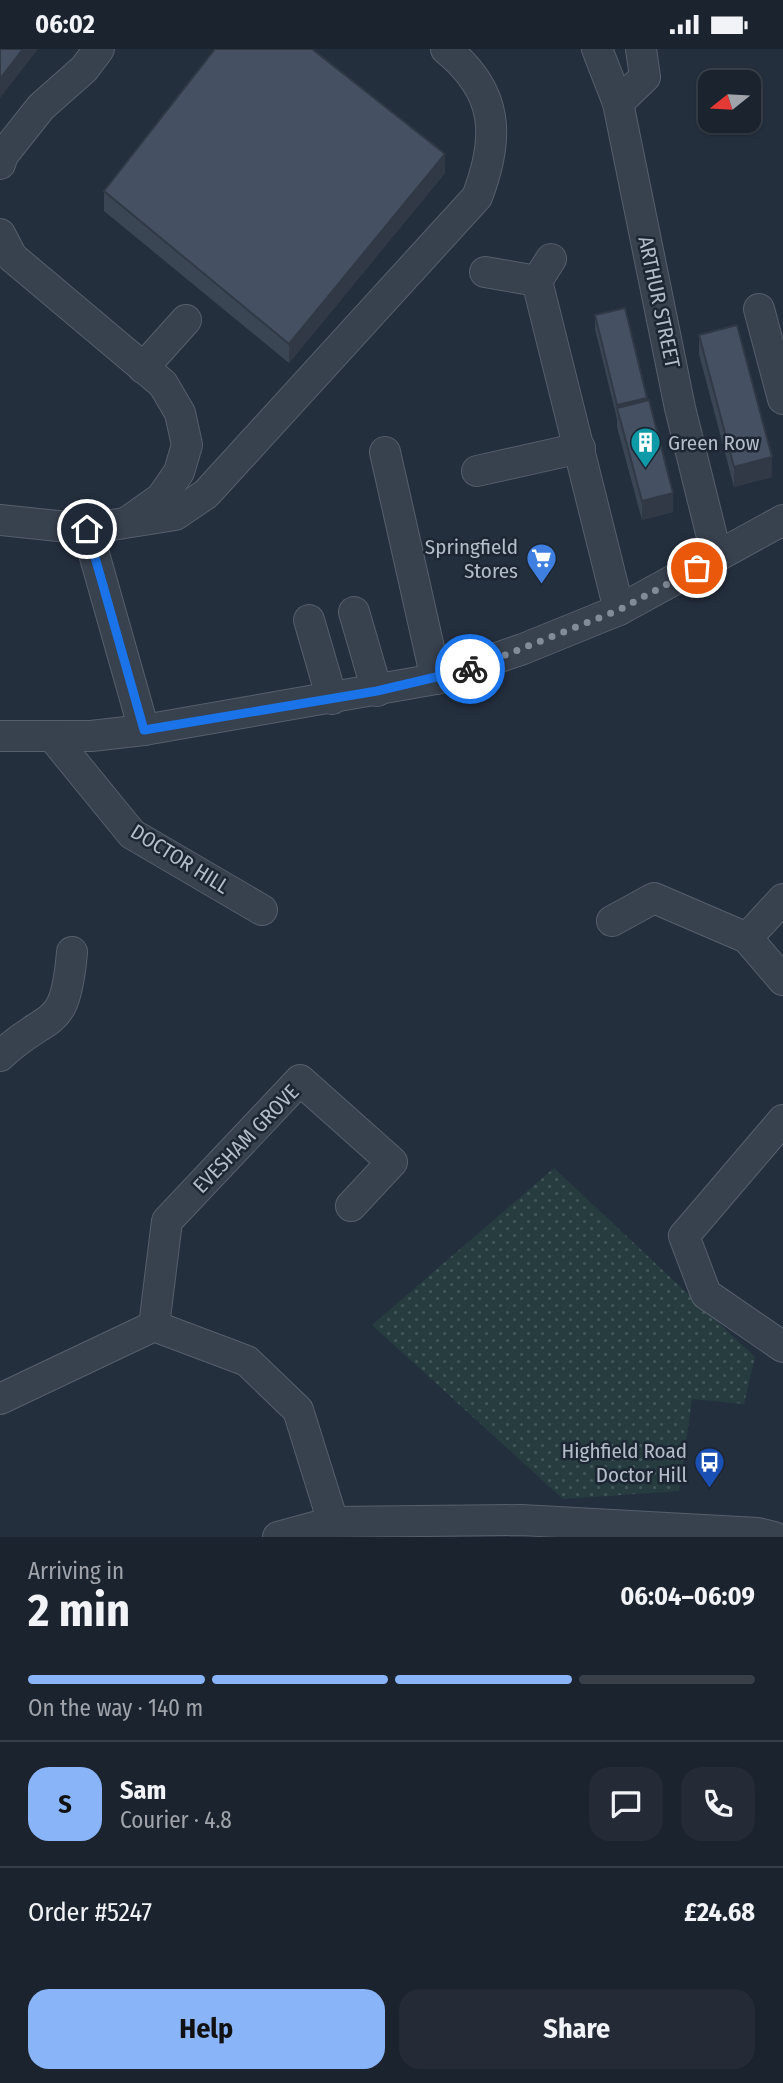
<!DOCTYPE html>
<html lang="en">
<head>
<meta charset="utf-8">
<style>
  :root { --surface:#1b232e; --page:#242b36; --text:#f1f3f6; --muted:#a0a4aa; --line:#39404a; --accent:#8ab4f8 }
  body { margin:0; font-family:"Fira Sans Condensed",sans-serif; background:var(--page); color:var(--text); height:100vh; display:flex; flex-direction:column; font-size:26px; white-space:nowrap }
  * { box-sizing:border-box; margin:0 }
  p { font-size:23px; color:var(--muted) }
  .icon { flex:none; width:38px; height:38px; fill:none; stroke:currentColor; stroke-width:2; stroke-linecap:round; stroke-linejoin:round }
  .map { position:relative; height:1488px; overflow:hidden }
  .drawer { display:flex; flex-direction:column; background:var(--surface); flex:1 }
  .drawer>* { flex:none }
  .needle { width:46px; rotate:252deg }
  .tools { position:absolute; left:698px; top:21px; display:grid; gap:14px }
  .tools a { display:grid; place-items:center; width:63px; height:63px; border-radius:14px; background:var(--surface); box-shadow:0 2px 5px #0004,0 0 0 2px var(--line); font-size:35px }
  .pin { position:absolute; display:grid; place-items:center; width:60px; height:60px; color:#fff; margin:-30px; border:4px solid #fff; border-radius:50%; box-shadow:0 2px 7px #0007 }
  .courier { position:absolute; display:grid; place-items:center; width:70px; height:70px; margin:-35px; border:5px solid #1a73e8; border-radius:50%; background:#fff; color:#222; box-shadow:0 2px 9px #0007 }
  .overview em { font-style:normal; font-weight:700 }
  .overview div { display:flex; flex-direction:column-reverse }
  .overview { display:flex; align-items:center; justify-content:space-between; height:119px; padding:0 28px }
  h1 { font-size:46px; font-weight:700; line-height:52px }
  .bar { display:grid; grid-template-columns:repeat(4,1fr); gap:10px 7px; align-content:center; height:84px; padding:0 28px }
  .bar i { height:9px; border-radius:5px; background:var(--line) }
  .bar .on { background:var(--accent) }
  .bar p { grid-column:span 4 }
  .line { display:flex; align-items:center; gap:18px; padding:0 28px; border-top:2px solid var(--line) }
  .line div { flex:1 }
  .round { display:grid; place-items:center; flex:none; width:74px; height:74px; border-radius:21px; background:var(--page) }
  .cta { display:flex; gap:14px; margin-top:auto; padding:14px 28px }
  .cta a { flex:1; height:80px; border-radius:21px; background:var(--accent); color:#111; font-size:28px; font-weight:700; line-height:80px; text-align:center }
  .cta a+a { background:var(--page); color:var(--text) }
  .status { display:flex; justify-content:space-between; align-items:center; height:49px; padding:0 35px; background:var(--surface); direction:ltr }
  .status svg { height:19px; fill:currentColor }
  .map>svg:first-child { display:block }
  .grass { fill:url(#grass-dots) }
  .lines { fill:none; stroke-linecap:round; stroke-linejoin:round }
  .minor-casing { stroke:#565f6c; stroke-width:32 }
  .minor { stroke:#38414e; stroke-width:30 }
  .wall { fill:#3b4654 }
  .shaded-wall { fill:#303945 }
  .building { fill:#455162; stroke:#303945; stroke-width:2 }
  .done { stroke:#828b98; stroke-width:7; stroke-dasharray:0 12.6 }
  .route { stroke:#1a73e8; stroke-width:9 }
  .labels { text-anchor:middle; stroke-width:5; stroke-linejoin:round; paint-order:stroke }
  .street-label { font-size:21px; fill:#b4bcc9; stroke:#1d2633 }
  .poi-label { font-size:21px; fill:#b4bcc9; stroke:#1d2633; text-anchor:end }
</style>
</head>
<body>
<div class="status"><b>06:02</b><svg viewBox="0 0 49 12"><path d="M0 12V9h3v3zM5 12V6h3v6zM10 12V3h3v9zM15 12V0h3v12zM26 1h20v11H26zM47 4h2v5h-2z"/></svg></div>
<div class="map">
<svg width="783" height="1488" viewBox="0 0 783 1488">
  <defs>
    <pattern id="grass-dots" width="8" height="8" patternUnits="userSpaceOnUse" patternTransform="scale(1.75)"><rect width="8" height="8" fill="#263c3f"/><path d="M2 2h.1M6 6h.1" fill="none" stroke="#435659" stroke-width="1.8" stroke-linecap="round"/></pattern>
  </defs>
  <rect width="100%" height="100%" fill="#242f3e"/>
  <!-- grass -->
  <path class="grass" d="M554 1119 755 1308 744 1355 692 1350 679 1442 563 1450 372 1276Z"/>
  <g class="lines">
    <defs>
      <g id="minor">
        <path d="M597 0 618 54 680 359 717 508"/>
        <path d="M618 54 645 28 641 0"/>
        <path d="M0 115 3 106 41 58 84 20 99 0"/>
        <path d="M0 185 12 208 163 335 180 364 187 396 179 423 161 449 130 471"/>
        <path d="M485 223 537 232 551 210"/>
        <path d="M537 232 619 561"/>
        <path d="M759 260 783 350"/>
        <path d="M143 319 186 271"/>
        <path d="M385 403 436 630"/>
        <path d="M477 422 580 399"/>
        <path d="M0 471 87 480 175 466 206 445 477 148C500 88 499 43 446 0"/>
        <path d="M87 480 144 681"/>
        <path d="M354 563 377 642"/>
        <path d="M309 571 332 650"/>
        <path d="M0 687H91L144 681 436 630 523 600 619 561 783 471"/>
        <path d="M52 687 132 785 262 861"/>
        <path d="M612 872 654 849 747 889 783 931"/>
        <path d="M747 889 783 850"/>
        <path d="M0 1007C50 960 65 985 72 903"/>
        <path d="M783 1071 684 1187 706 1245 783 1298"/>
        <path d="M154 1277 167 1172 300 1031 392 1113 351 1157"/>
        <path d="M0 1350 154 1277 247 1312 298 1361 333 1473"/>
        <path d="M278 1488 333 1473 521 1471 758 1484 774 1488"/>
      </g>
    </defs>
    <!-- minor casing -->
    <use href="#minor" class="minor-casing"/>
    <!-- minor -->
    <use href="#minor" class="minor"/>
  </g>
  <!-- wall -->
  <g class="wall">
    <path d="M445 124 289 314 104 162V142Z"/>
    <path d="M595 266 647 351 673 463 642 471 617 378V370L595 280Z"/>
    <path d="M699 286 772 428 734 438 699 305Z"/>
  </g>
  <!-- shaded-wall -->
  <g class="shaded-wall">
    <path d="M23 0H38L0 49V30Z"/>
    <path d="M445 105V124L289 314V295Z"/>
    <path d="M647 349V362L617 359V370V356Z"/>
    <path d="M772 408V428L734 438V418Z"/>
    <path d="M673 444V463L642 471V452Z"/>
  </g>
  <!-- building -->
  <g class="building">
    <path d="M0 0H23L0 30Z"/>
    <path d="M215 0H312L445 105 289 295 104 142Z"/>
    <path d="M625 259 647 349 617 356 595 266Z"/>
    <path d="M737 276 772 408 734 418 699 286Z"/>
    <path d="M649 351 673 444 642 452 617 359Z"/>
  </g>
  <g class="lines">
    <!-- done -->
    <path class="done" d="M470 620 619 561 697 519"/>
    <!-- route -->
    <path class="route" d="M87 480 144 681 377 642 470 620"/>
  </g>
  <!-- icons -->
  <defs>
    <symbol id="building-pin" viewBox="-11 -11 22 30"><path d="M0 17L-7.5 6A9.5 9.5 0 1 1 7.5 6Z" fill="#0f9aa8" stroke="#1d2633"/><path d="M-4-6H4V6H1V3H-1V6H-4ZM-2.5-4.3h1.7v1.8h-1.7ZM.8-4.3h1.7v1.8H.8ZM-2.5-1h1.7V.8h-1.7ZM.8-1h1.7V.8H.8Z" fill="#fff"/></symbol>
    <symbol id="supermarket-pin" viewBox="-11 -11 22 30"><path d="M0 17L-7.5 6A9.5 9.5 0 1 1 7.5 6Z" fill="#3f7fe0" stroke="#1d2633"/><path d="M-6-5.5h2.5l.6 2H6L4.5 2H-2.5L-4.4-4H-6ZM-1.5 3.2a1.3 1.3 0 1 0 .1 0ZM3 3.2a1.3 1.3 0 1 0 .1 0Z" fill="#fff"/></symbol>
    <symbol id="bus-pin" viewBox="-11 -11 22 30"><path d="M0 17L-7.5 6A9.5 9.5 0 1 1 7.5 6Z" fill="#1a4fb4" stroke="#1d2633"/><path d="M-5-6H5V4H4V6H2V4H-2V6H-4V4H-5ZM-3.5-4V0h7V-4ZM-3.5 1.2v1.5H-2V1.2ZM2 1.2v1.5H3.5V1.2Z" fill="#fff"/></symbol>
  </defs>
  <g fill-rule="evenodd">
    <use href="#building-pin" x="628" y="376" width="35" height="47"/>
    <use href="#supermarket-pin" x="524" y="492" width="35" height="47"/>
    <use href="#bus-pin" x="692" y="1396" width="35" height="47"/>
  </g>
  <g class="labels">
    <!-- street labels -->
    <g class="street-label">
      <text transform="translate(659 253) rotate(78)" y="7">ARTHUR STREET</text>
      <text transform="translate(180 810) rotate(32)" y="7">DOCTOR HILL</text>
      <text transform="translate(246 1090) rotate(-46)" y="7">EVESHAM GROVE</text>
    </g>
    <!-- poi labels -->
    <g class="poi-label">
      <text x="668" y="401" text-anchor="start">Green Row</text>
      <text x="518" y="505">Springfield<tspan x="518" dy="24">Stores</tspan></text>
      <text x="687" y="1409">Highfield Road<tspan x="687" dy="24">Doctor Hill</tspan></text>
    </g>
  </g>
</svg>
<div class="tools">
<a><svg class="needle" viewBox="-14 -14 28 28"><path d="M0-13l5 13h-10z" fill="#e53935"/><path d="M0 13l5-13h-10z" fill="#a0a4aa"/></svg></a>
</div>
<div class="pin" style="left:697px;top:519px;background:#ea580c"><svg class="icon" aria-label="bag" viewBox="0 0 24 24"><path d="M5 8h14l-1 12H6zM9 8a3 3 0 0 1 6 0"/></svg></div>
<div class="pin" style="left:87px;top:480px;background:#1f2937"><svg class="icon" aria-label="home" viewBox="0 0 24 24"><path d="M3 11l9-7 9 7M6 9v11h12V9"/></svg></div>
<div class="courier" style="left:470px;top:620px"><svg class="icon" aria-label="bike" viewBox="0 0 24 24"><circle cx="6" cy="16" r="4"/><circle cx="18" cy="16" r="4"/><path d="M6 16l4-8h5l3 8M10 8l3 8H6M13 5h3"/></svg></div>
</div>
<section class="drawer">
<div class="overview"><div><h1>2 min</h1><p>Arriving in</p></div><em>06:04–06:09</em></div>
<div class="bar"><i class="on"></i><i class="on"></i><i class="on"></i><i></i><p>On the way · 140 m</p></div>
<div class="line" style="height:126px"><b class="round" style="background:var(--accent);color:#111">S</b><div><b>Sam</b><p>Courier · 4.8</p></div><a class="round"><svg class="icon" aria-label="chat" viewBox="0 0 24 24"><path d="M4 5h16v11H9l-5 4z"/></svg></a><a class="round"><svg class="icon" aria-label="phone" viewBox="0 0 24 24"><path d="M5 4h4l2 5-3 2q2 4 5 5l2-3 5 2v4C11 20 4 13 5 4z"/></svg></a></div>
<div class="line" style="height:91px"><div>Order #5247</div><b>£24.68</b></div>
<div class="cta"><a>Help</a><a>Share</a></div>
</section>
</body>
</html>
